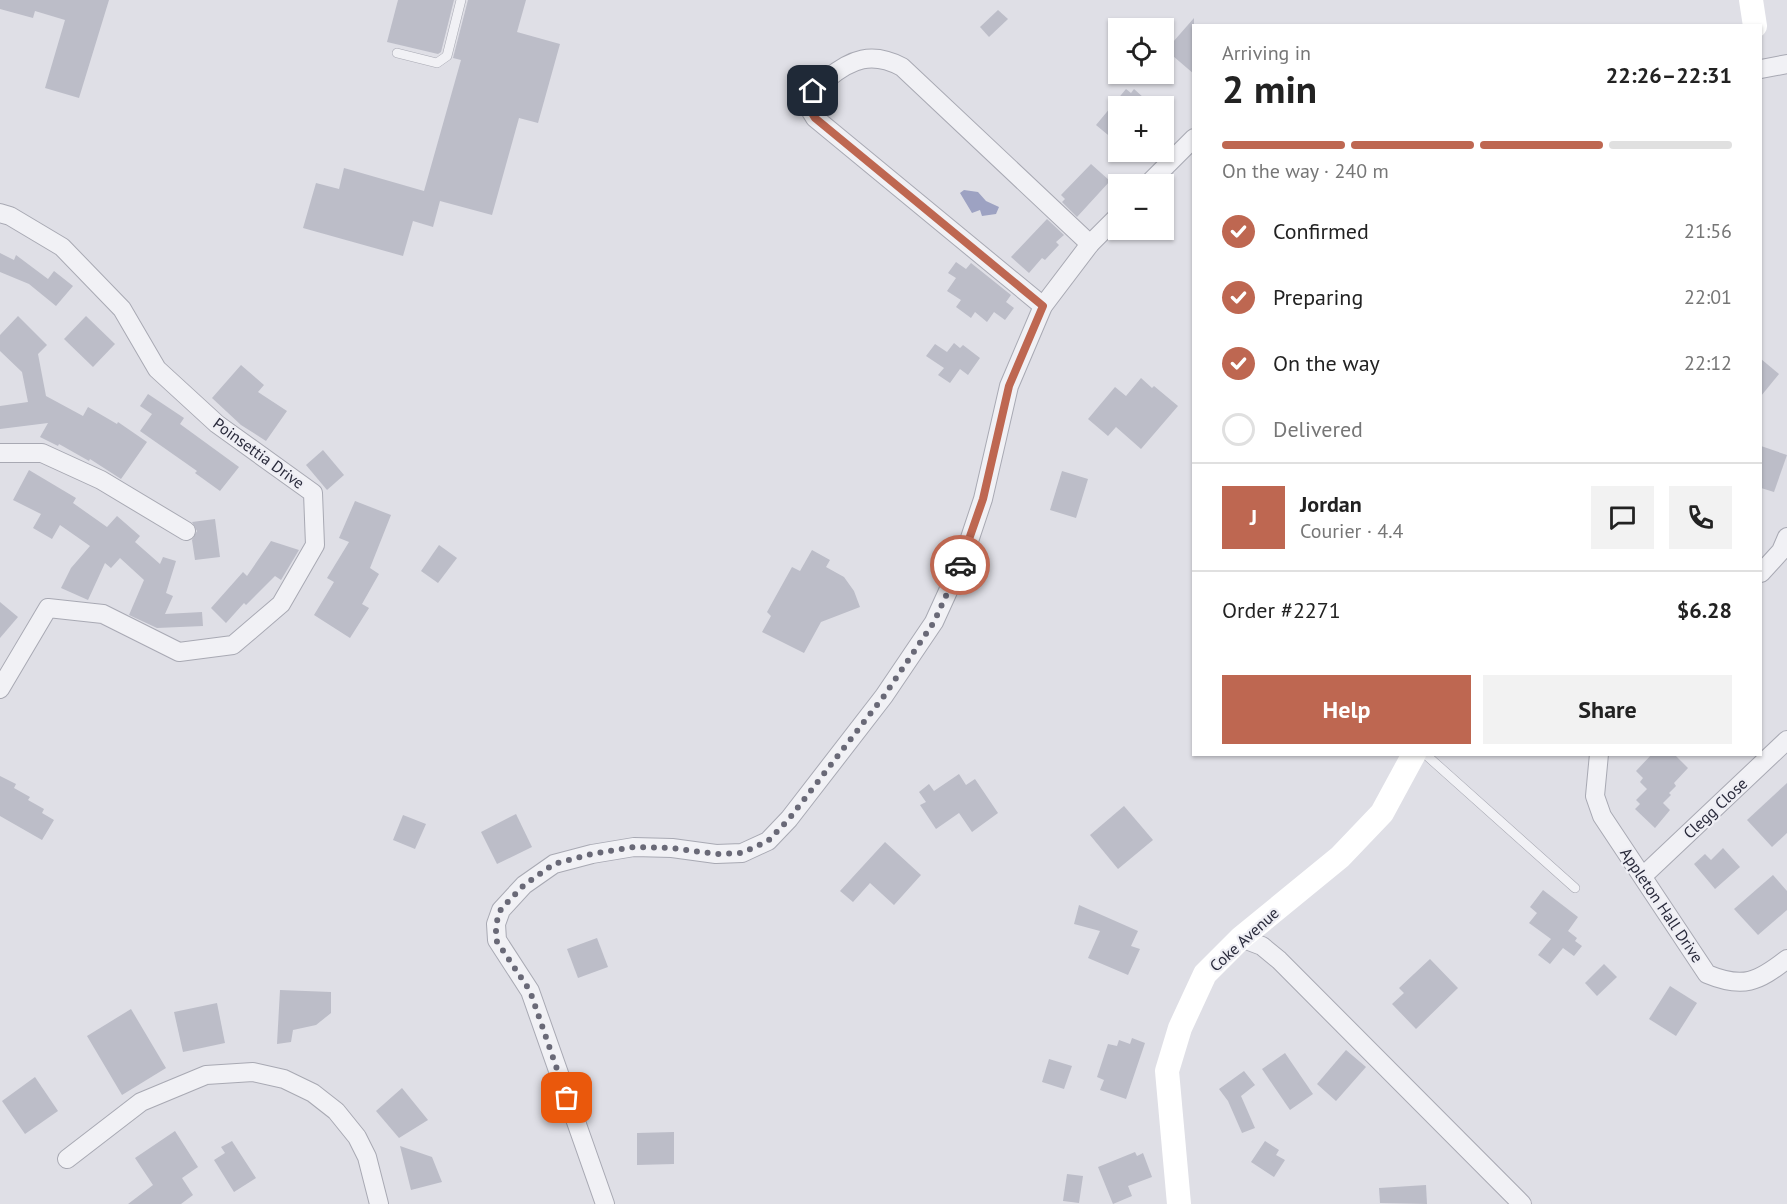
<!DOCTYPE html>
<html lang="en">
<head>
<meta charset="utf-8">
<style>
  :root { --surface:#fff; --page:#f2f2f2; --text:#222; --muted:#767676; --line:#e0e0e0; --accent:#be6751 }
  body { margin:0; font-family:"PT Sans",sans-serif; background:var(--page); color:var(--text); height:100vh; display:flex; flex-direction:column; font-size:22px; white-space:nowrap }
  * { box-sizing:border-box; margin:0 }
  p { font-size:20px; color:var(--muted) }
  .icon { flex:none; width:33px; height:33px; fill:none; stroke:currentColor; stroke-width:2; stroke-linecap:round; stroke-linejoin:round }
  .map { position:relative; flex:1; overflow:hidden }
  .details { position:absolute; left:1192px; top:24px; width:570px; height:732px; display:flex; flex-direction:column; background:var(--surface); border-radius:0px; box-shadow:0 2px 4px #0004 }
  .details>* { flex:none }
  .controls { position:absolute; left:1108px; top:18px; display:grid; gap:12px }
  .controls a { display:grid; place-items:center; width:66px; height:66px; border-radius:0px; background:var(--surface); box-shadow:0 2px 4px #0004; font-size:30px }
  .pin { position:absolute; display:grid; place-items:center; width:51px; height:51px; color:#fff; margin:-26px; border-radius:12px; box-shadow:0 3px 9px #0006 }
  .courier { position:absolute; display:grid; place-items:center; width:60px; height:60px; margin:-30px; border:4px solid #be6751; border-radius:50%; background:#fff; color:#222; box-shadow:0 2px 8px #0007 }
  .headline em { font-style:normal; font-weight:800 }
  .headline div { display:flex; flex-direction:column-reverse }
  .headline { display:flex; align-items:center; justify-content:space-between; height:102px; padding:0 30px }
  h1 { font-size:39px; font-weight:800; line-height:45px }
  .bar { display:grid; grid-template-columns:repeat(4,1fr); gap:9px 6px; align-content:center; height:72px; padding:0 30px }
  .bar i { height:8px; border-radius:4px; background:var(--line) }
  .bar .active { background:var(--accent) }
  .bar p { grid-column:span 4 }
  .line { display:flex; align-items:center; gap:15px; padding:0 30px; border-top:2px solid var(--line) }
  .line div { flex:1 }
  .round { display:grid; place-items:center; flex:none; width:63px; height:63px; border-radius:0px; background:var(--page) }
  ol { padding:0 30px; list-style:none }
  li { display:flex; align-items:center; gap:18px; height:66px }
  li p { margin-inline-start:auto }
  li .icon { padding:6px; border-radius:50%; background:var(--accent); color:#fff; stroke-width:4 }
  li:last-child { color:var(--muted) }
  li i { width:33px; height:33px; border:3px solid var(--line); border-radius:50% }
  .cta { display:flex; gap:12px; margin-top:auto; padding:12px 30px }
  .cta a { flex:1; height:69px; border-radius:0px; background:var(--accent); color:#fff; font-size:24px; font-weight:800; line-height:69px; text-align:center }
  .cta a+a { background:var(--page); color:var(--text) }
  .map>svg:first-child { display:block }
  .water { fill:#9da2c2 }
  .building { fill:#bcbdc8 }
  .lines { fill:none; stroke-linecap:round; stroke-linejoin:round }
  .lane-casing { stroke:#a8a9b3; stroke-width:10 }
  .street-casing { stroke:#a8a9b3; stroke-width:20 }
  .lane { stroke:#f1f1f5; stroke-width:9 }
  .street { stroke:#f1f1f5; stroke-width:18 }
  .secondary { stroke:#fff; stroke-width:24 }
  .done { stroke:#696977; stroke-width:6; stroke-dasharray:0 10.8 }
  .route { stroke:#be6751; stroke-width:8 }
  .labels { text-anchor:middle; stroke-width:4.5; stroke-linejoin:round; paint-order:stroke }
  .street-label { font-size:16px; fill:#292a3b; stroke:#eeeef4 }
</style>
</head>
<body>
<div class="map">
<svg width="1787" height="1204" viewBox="0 0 1787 1204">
  <rect width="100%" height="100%" fill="#dfdfe6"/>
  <!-- water -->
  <path class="water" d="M964 190 978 192 986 201 999 207 996 214 982 216 980 210 972 213 960 193Z"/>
  <!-- building -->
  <g class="building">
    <path d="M0 0H109L79 98 45 88 65 20 35 11 33 18 0 9Z"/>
    <path d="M398 0H454L441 52 438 54 387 42Z"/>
    <path d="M468 0H526L517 32 560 44 538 123 519 118 492 215 440 201 433 227 413 221 403 256 303 228 316 183 339 189 344 168 424 191 461 60 453 58Z"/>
    <path d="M998 10 1008 19 989 37 980 27Z"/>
    <path d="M1194 18V74L1166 50Z"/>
    <path d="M1126 89 1131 93 1134 89 1144 98 1142 101 1148 106H1119V144L1096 125Z"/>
    <path d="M1091 164 1110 181 1077 217 1062 202 1065 199 1061 195Z"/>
    <path d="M1047 219 1064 235 1056 242 1059 245 1045 260 1042 258 1029 273 1011 257Z"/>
    <path d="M0 253 14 260 16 255 48 279 54 271 73 286 56 306 29 284 0 272Z"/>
    <path d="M956 262 966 269 971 263 1011 295 1006 302 1014 308 1005 320 994 312 987 322 975 312 971 318 956 307 961 300 947 291 956 278 948 273Z"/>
    <path d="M18 316 47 345 38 354 46 396 83 416 88 407 117 424 118 422 147 442 121 479 90 459 89 461 59 444 58 446 40 437 48 423 0 429V406L28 402 22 372 0 351V335Z"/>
    <path d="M86 316 115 344 93 367 64 339Z"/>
    <path d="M954 343 960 348 963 345 980 358 968 375 960 369 950 383 938 375 944 368 926 356 935 344 947 352Z"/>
    <path d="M1761 359 1779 374 1761 396Z"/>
    <path d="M241 365 264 385 258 392 287 411 266 441 241 425 212 398Z"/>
    <path d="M1141 378 1152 388 1154 386 1178 406 1141 449 1116 427 1108 436 1088 419 1115 387 1126 396Z"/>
    <path d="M148 394 184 418 180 424 239 467 220 491 195 473 197 471 140 431 152 414 140 406Z"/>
    <path d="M1761 446 1787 455 1774 492 1761 488Z"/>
    <path d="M323 450 344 475 327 490 306 465Z"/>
    <path d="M29 470 76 498 73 503 107 527 117 516 140 536 135 542 160 564 163 557 176 561 166 593 173 596 165 614 202 612 203 626 157 628 129 615 144 580 120 558 111 568 105 563 88 600 61 588 71 568 90 546 60 525 52 539 33 528 41 514 13 500Z"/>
    <path d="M1062 471 1088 479 1076 518 1050 510Z"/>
    <path d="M355 501 391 515 370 568 379 574 362 604 369 608 350 638 314 615 334 582 327 578 349 542 339 538Z"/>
    <path d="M215 519 220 557 195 560 192 540 197 531 192 522Z"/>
    <path d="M271 541 299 550 281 580 275 576 246 605 244 603 226 623 211 608 243 572 247 576Z"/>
    <path d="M439 545 457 558 438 583 421 571Z"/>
    <path d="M812 550 830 560 826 567 844 577 854 591 860 607 821 622 804 653 762 632 771 616 767 612 792 567 800 571Z"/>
    <path d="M0 602 18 617 0 638Z"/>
    <path d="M1652 754H1674L1688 768 1674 783 1676 786 1669 793 1671 795 1663 803 1670 810 1655 828 1635 809 1640 804 1636 800 1647 789 1640 782 1643 778 1636 771Z"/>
    <path d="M959 774 966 785 975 779 998 813 972 832 959 813 936 829 920 805 926 802 919 792 929 784 934 791Z"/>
    <path d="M0 776 16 784 14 788 30 797 28 800 44 809 42 813 54 820 42 840 0 816Z"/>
    <path d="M1787 783V833L1772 847 1747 820Z"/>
    <path d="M1124 806 1153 840 1118 869 1090 835Z"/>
    <path d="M516 814 532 847 497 864 481 832Z"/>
    <path d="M403 815 426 824 415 849 393 840Z"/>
    <path d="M885 842 921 875 894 905 870 883 853 902 840 891Z"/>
    <path d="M1723 848 1740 867 1715 889 1694 864 1705 854 1711 860Z"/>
    <path d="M1773 875 1787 891V910L1758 935 1734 909Z"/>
    <path d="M1543 890 1578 917 1568 931 1577 938 1575 941 1582 946 1574 956 1563 948 1550 964 1538 955 1551 939 1529 923 1537 913 1530 907Z"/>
    <path d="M1079 905 1138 931 1131 946 1140 949 1128 975 1088 958 1100 931 1074 924Z"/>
    <path d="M597 938 608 967 578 978 567 949Z"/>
    <path d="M1430 959 1458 988 1416 1029 1392 1004 1404 993 1399 988Z"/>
    <path d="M1604 964 1617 977 1597 996 1585 983Z"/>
    <path d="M1670 986 1697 1003 1676 1036 1649 1019Z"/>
    <path d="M280 990 331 992V1013L316 1025 293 1030 291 1042 277 1044Z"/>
    <path d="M217 1003 225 1043 183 1052 174 1012Z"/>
    <path d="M131 1009 166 1068 122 1095 87 1036Z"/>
    <path d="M1132 1038 1145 1043 1126 1099 1100 1090 1104 1080 1097 1077 1108 1044 1117 1046 1119 1040 1130 1044Z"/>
    <path d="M1346 1050 1366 1067 1336 1101 1317 1084Z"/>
    <path d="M1285 1053 1313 1094 1290 1110 1262 1069Z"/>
    <path d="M1049 1059 1072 1066 1064 1089 1042 1082Z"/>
    <path d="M1244 1071 1255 1085 1241 1096 1255 1128 1242 1133 1228 1101 1219 1089Z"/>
    <path d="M35 1077 58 1111 25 1134 2 1101Z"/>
    <path d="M402 1088 428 1120 399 1138 376 1111Z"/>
    <path d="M175 1131 198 1167 182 1178 193 1195 181 1204H128L153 1185 135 1158Z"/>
    <path d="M674 1132V1164L637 1165V1133Z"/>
    <path d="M232 1141 256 1178 234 1192 214 1160 225 1153 221 1147Z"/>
    <path d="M1265 1141 1279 1150 1276 1155 1285 1160 1274 1177 1251 1162Z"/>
    <path d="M400 1146 432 1157 442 1182 411 1190Z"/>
    <path d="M1135 1152 1137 1156 1143 1153 1152 1177 1128 1186 1132 1196 1113 1204 1098 1167Z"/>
    <path d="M1067 1174 1083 1176 1079 1203 1063 1201Z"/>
    <path d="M1426 1185 1427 1204 1380 1203 1379 1188Z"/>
  </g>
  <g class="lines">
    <defs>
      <g id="lane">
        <path d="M397 53 437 63 447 56 461 0"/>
        <path d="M1425 754 1575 888"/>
      </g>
      <g id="street">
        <path d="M1761 69 1787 64"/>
        <path d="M1148 184 1194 138"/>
        <path d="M0 213 10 216 62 247 122 309 157 369 217 424 313 493 315 545 281 604 233 645 179 652 103 614 48 608 0 689"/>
        <path d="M1043 306 815 118 807 105C810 93 818 87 827 79 851 59 872 51 902 67L1090 244"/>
        <path d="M0 453H42L101 480 186 531"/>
        <path d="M1761 573 1781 551 1787 537"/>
        <path d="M1599 754 1595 796 1602 816 1707 974C1743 989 1758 982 1787 959"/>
        <path d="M1643 876 1787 740"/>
        <path d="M1241 938 1262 946 1279 960 1522 1204"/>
        <path d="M67 1159 141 1102 206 1075 253 1072 284 1079 313 1093 336 1111 357 1137 367 1157 379 1204"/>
        <path d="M605 1204 530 991 497 940 496 924 501 910 524 885 554 864 592 854 634 847 672 848 716 854 742 853 768 841 789 819 884 696 934 622 964 556 983 499 1009 386 1043 306 1090 244 1119 215"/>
      </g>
    </defs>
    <!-- lane casing -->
    <use href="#lane" class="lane-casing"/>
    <!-- street casing -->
    <use href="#street" class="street-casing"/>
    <!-- lane -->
    <use href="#lane" class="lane"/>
    <!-- street -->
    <use href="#street" class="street"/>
    <!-- secondary -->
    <g class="secondary">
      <path d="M1751 0 1755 26"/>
      <path d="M1179 1204 1167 1071 1180 1028 1205 974 1241 938 1340 857 1382 813 1414 754"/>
    </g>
  </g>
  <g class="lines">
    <!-- done -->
    <path class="done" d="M567 1098 530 991 496 940V924L501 909 524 885 554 864 592 854 634 847 672 848 716 854 742 853 768 841 789 819 884 696 934 622 960 565"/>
    <!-- route -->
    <path class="route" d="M813 91 807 105 815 118 1043 306 1009 386 983 499 960 565"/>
  </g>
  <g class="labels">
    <!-- street labels -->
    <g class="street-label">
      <text transform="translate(259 453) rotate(36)" y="6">Poinsettia Drive</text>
      <text transform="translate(1715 808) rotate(-43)" y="6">Clegg Close</text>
      <text transform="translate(1662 905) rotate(56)" y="6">Appleton Hall Drive</text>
      <text transform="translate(1244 939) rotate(-42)" y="6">Coke Avenue</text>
    </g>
  </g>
</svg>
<div class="controls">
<a><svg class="icon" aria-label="locate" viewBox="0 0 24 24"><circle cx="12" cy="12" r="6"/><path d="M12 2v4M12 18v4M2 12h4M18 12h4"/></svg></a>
<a>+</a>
<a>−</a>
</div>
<div class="pin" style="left:567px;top:1098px;background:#ea580c"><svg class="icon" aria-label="bag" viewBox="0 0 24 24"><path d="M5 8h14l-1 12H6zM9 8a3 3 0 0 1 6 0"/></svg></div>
<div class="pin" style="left:813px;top:91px;background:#1f2937"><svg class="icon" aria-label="home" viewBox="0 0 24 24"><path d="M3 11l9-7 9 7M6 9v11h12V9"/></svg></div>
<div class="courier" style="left:960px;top:565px"><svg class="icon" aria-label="car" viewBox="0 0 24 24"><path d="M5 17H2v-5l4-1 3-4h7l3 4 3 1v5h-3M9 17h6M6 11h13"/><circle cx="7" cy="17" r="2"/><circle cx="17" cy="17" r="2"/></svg></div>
<section class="details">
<div class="headline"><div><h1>2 min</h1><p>Arriving in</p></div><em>22:26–22:31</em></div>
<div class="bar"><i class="active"></i><i class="active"></i><i class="active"></i><i></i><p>On the way · 240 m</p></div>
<ol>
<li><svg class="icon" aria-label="check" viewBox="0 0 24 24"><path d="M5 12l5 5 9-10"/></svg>Confirmed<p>21:56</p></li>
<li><svg class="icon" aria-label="check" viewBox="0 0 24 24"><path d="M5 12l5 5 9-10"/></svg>Preparing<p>22:01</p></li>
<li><svg class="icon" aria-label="check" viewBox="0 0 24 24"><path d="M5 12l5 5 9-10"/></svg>On the way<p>22:12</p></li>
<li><i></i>Delivered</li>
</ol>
<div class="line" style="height:108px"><b class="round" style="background:var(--accent);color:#fff">J</b><div><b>Jordan</b><p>Courier · 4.4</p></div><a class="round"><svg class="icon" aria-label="chat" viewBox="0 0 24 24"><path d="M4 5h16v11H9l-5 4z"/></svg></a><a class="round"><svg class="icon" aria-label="phone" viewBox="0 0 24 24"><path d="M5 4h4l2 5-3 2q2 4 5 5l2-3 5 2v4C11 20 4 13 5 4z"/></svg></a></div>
<div class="line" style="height:78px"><div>Order #2271</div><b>$6.28</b></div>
<div class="cta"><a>Help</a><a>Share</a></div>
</section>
</div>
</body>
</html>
